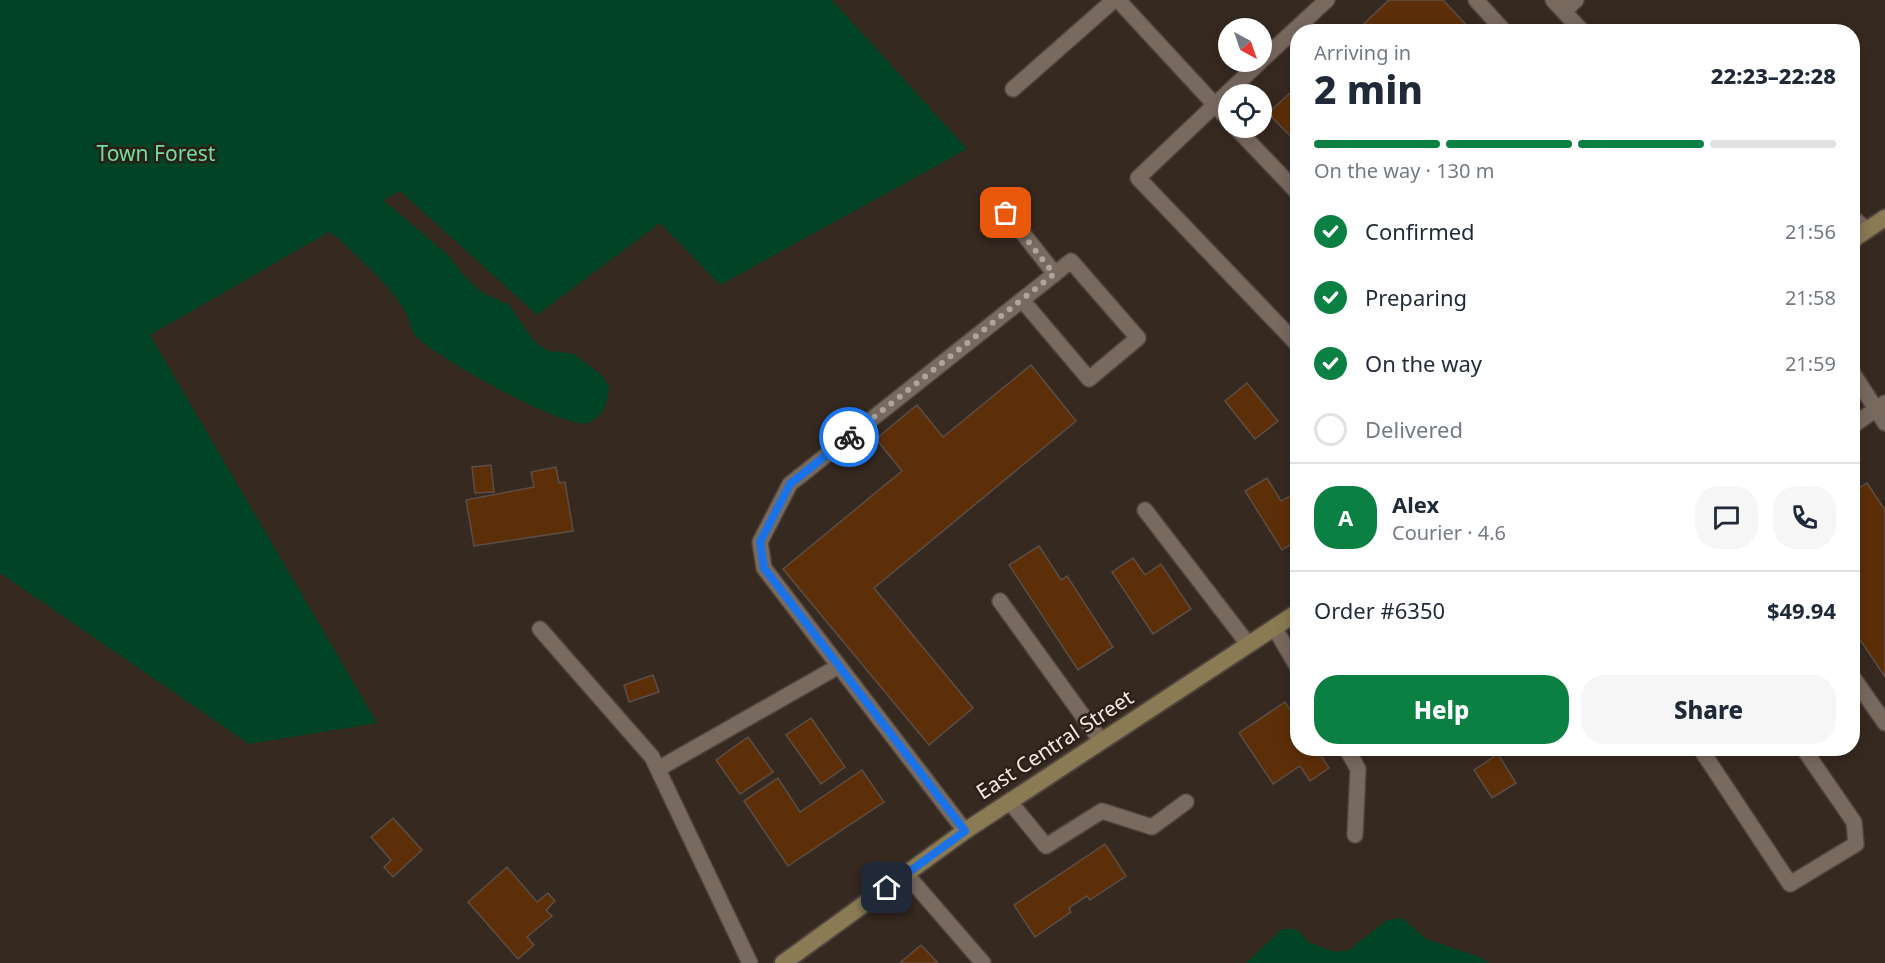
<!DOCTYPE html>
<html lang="en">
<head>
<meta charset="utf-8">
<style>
  :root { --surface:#fff; --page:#f6f6f7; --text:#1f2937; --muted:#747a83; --line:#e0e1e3; --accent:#0b8043 }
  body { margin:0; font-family:"Noto Sans",sans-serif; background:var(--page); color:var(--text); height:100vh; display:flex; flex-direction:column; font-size:22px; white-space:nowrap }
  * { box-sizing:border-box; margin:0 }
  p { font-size:20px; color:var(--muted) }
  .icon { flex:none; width:33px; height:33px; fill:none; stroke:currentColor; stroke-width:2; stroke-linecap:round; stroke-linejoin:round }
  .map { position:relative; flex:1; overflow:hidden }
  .details { position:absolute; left:1290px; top:24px; width:570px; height:732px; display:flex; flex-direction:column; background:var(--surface); border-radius:24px; box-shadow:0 3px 15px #0003 }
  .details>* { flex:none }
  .needle { width:39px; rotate:140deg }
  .controls { position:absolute; left:1218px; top:18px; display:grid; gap:12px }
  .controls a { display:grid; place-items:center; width:54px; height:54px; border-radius:50%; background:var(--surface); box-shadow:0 3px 15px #0003; font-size:30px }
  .pin { position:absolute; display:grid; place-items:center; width:51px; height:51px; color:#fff; margin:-26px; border-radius:12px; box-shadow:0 3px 9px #0006 }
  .courier { position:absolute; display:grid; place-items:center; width:60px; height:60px; margin:-30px; border:4px solid #1a73e8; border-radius:50%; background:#fff; color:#222; box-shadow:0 2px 8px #0007 }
  .head em { font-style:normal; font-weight:800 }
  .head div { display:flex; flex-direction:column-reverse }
  .head { display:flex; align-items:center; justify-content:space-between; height:102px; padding:0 24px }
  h1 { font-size:39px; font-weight:800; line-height:45px }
  .bar { display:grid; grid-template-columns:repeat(4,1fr); gap:9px 6px; align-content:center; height:72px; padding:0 24px }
  .bar i { height:8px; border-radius:4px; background:var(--line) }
  .bar .active { background:var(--accent) }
  .bar p { grid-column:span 4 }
  .line { display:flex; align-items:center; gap:15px; padding:0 24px; border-top:2px solid var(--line) }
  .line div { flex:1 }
  .round { display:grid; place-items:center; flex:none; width:63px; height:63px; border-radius:24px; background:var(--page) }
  ol { padding:0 24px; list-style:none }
  li { display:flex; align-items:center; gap:18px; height:66px }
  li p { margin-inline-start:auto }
  li .icon { padding:6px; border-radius:50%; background:var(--accent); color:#fff; stroke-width:4 }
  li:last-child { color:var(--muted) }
  li i { width:33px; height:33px; border:3px solid var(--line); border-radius:50% }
  .button { display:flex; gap:12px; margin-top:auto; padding:12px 24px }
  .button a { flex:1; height:69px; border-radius:24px; background:var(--accent); color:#fff; font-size:24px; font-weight:800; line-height:69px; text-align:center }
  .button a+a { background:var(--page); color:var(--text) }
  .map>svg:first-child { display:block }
  .green { fill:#004325 }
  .building { fill:#5d2f09; stroke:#5d4e45; stroke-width:1.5 }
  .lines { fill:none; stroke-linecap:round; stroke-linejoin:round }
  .service-casing { stroke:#50453d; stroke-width:18 }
  .secondary-casing { stroke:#50453d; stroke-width:20 }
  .service { stroke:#796a60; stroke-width:15 }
  .secondary { stroke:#8b7b54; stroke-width:16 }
  .done { stroke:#b0a59e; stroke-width:6; stroke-dasharray:0 10.8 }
  .route { stroke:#1a73e8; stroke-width:8 }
  .labels { text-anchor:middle; stroke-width:5; stroke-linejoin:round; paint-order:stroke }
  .park-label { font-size:21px; fill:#72dda0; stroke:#2c1f17 }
  .street-label { font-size:21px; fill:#f1e8e2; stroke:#2c1f17 }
</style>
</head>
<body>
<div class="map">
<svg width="1885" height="963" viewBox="0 0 1885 963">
  <rect width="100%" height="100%" fill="#362920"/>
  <!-- green -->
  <g class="green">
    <path d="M0 0H832L967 149 720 285 660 223 537 315 400 191 383 200 448 255 467 279 483 293 509 305 533 340 543 348 549 351 574 354 600 374 609 386C608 401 604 418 587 423 566 430 428 354 414 334 410 329 410 322 408 317 405 310 400 303 395 297 380 276 357 257 338 238L329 232 150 335 377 723 249 744 0 573Z"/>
    <path d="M1402 918 1426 939 1483 958 1488 963H1246L1282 929H1294L1301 933 1308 942 1336 952 1349 950 1387 920Z"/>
  </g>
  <!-- building -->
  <g class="building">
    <path d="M1389 0H1443L1473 32H1355Z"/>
    <path d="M1298 86V144L1268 113Z"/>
    <path d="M1031 365 1076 421 874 588 973 708 929 745 783 569 902 471 876 439 917 405 943 437Z"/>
    <path d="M1247 383 1278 421 1255 439 1225 401Z"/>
    <path d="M491 465 494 492 475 493 472 467Z"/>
    <path d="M556 467 559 483 565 482 573 531 474 546 466 500 534 487 531 472Z"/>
    <path d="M1267 478 1281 501 1294 494 1298 499V540L1282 550 1245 491Z"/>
    <path d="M1867 483 1885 510V677L1861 641 1852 646V632L1854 631 1852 628V492Z"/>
    <path d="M1039 546 1061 580 1067 576 1113 647 1078 670 1009 565Z"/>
    <path d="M1133 558 1145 575 1161 564 1191 609 1153 634 1112 572Z"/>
    <path d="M653 675 659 692 629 702 624 685Z"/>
    <path d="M1285 702 1298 722V748H1316L1329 768 1310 781 1300 766 1273 784 1239 733Z"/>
    <path d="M811 718 845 767 821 784 786 735Z"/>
    <path d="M748 737 773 772 740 794 716 760Z"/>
    <path d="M1498 754 1516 783 1492 798 1474 770Z"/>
    <path d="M862 770 884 802 788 866 744 801 778 778 800 812Z"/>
    <path d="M393 818 422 850 393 877 384 867 391 860 371 837Z"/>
    <path d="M1105 844 1126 876 1090 900 1087 896 1069 908 1071 912 1035 937 1014 905Z"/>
    <path d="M507 867 537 902 548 893 555 901 546 910 552 916 527 937 534 945 518 959 468 902Z"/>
    <path d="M921 945 938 963H900Z"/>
  </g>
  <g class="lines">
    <defs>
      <g id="service">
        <path d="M1118 0 1228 119"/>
        <path d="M1476 0 1505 32"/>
        <path d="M1553 0 1583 32"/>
        <path d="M1564 11 1576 0"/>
        <path d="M1262 60 1327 0"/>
        <path d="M1260 62 1138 178 1298 345"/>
        <path d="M1013 89 1114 0"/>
        <path d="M1236 128 1298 193"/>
        <path d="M995 198 1055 274"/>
        <path d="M1852 217 1867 230"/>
        <path d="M1852 372 1885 423"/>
        <path d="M1852 426 1885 403"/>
        <path d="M1145 510 1248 644"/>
        <path d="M1000 601 1101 741"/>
        <path d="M1274 627 1298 668"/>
        <path d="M540 629 652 757 750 963"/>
        <path d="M1852 676 1885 723"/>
        <path d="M1346 748 1358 769 1355 835"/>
        <path d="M1700 748 1790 884 1856 844 1854 822 1803 748"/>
        <path d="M658 769 839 666"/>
        <path d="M1010 802 1046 846 1102 811 1152 827 1186 802"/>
        <path d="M965 831 764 568 760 542 790 484 1071 261 1138 338 1089 379 1022 300"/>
        <path d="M906 874 983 963"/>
      </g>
      <g id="secondary">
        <path d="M1852 240 1885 218"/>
        <path d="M783 963 965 831 1298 612"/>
      </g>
    </defs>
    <!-- service casing -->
    <use href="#service" class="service-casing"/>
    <!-- secondary casing -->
    <use href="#secondary" class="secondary-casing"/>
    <!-- service -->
    <use href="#service" class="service"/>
    <!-- secondary -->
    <use href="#secondary" class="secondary"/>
  </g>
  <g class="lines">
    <!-- done -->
    <path class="done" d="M849 437 1054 274 1006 213"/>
    <!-- route -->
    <path class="route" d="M849 437 790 484 760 542 764 568 965 831 887 888"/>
  </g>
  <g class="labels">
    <!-- park labels -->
    <g class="park-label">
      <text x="156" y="161">Town Forest</text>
    </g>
    <!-- street labels -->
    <g class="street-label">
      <text transform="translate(1055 745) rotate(-33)" y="7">East Central Street</text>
    </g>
  </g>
</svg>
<div class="controls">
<a><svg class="needle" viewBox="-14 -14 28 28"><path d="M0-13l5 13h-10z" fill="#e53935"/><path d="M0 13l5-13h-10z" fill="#747a83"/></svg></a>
<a><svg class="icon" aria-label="locate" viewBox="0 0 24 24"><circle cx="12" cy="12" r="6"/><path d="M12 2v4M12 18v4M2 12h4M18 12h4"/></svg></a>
</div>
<div class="pin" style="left:1006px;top:213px;background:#ea580c"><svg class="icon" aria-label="bag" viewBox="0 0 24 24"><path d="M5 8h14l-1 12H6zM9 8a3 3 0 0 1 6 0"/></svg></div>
<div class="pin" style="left:887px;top:888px;background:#1f2937"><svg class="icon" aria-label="home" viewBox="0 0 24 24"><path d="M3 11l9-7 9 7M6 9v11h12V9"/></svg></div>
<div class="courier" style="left:849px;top:437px"><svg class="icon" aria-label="bike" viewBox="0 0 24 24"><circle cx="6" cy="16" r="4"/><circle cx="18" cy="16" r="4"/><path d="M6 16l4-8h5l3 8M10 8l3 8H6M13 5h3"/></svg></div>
<section class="details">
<div class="head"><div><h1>2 min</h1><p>Arriving in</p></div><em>22:23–22:28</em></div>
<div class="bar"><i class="active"></i><i class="active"></i><i class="active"></i><i></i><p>On the way · 130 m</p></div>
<ol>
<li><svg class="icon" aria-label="check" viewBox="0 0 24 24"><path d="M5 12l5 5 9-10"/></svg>Confirmed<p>21:56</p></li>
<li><svg class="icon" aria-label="check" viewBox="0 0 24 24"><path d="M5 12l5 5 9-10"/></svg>Preparing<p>21:58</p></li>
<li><svg class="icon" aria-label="check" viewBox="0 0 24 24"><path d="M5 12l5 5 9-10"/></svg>On the way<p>21:59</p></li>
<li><i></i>Delivered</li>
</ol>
<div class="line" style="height:108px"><b class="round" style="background:var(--accent);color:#fff">A</b><div><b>Alex</b><p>Courier · 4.6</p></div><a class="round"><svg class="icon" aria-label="chat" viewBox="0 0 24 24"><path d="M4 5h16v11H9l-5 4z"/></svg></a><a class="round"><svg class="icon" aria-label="phone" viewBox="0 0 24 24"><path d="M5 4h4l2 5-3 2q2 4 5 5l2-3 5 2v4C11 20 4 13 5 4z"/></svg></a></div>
<div class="line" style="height:78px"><div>Order #6350</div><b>$49.94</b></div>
<div class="button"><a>Help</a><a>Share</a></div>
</section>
</div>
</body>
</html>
